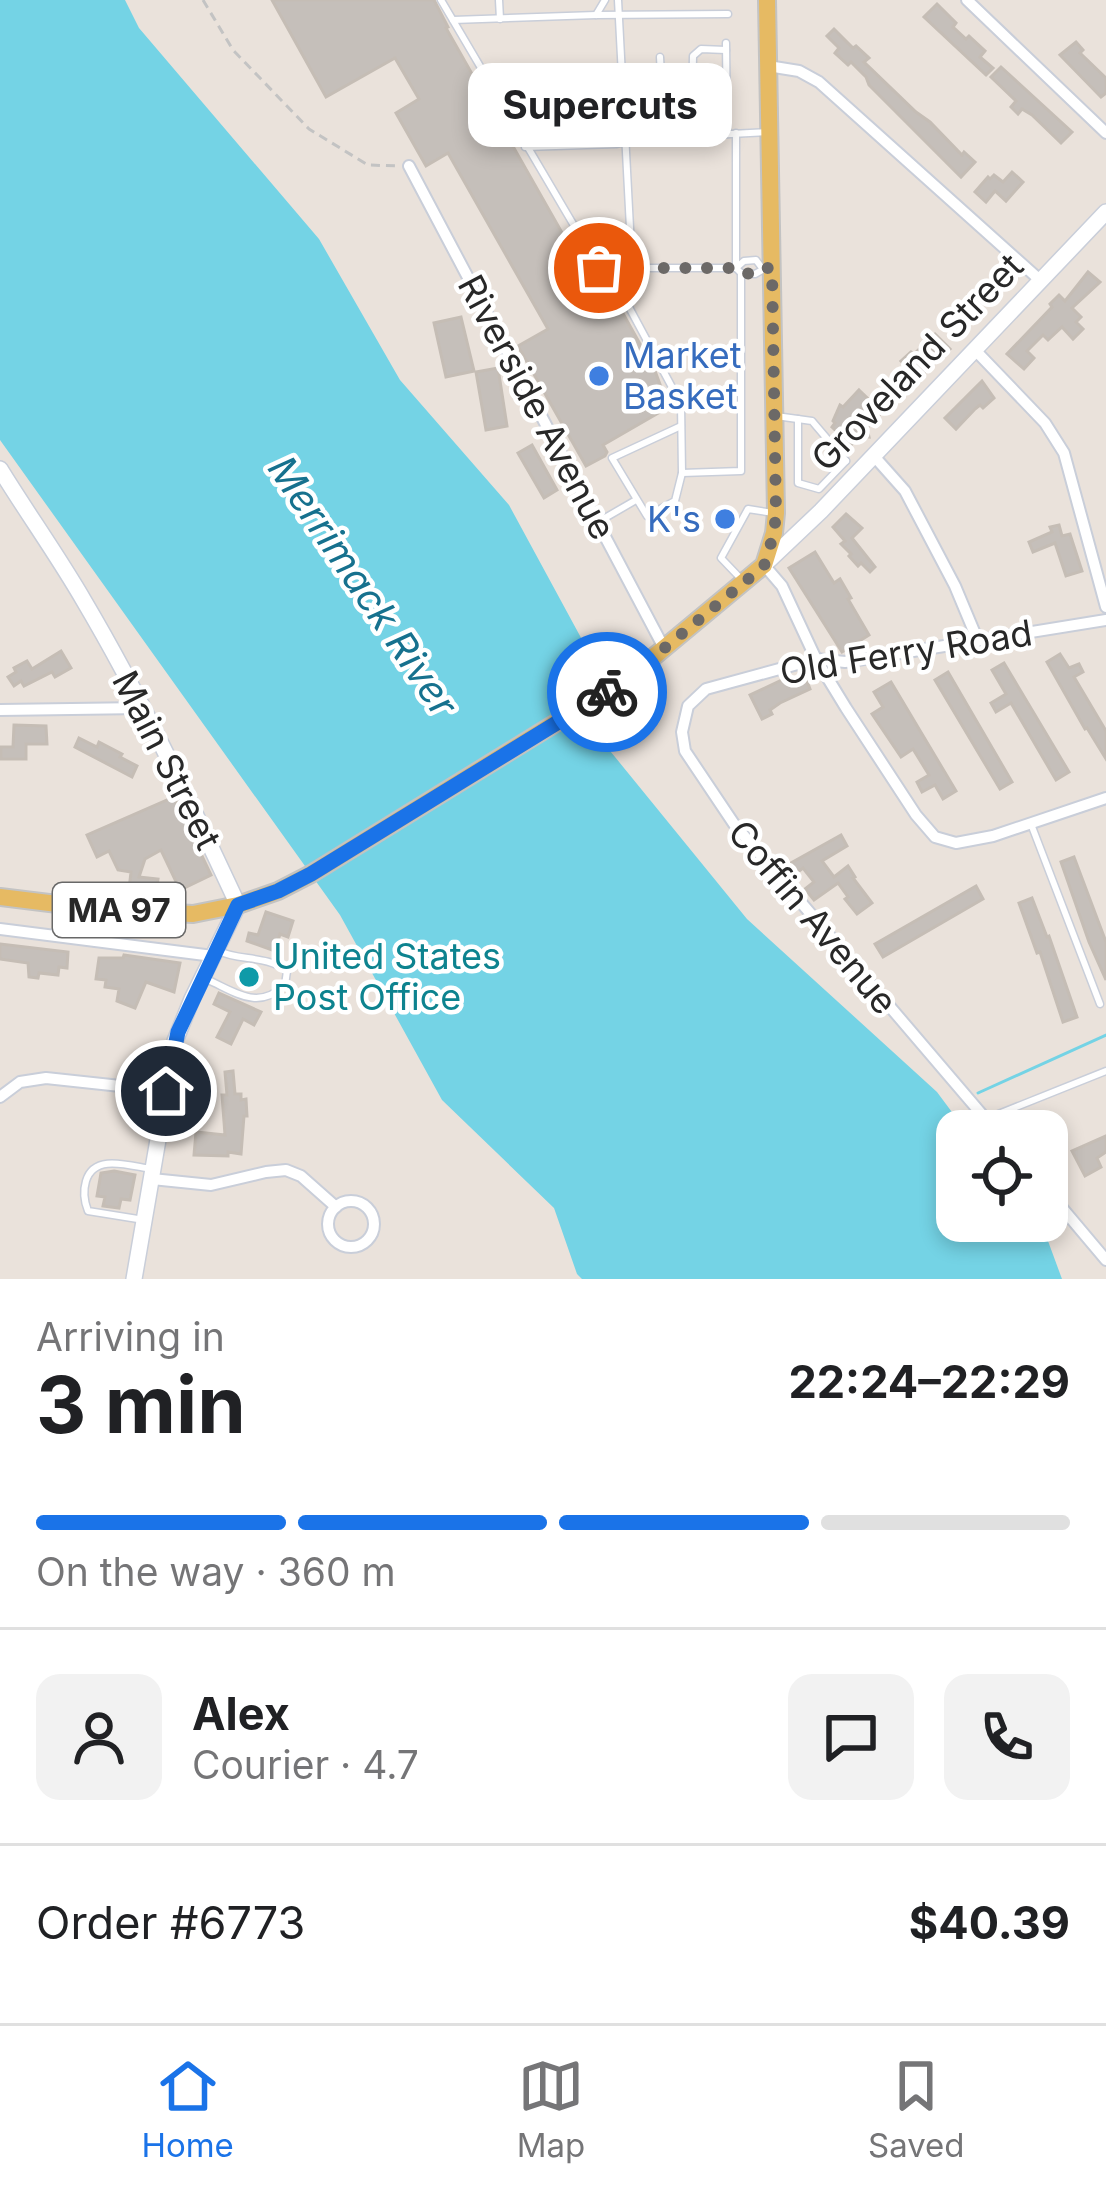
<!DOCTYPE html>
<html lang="en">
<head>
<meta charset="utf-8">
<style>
  :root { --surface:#fff; --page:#f2f2f2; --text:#202124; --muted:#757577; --line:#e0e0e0; --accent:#1a73e8 }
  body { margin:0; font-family:Inter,sans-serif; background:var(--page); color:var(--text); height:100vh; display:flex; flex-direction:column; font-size:45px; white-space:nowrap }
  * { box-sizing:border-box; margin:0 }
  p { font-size:39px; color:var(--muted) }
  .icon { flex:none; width:66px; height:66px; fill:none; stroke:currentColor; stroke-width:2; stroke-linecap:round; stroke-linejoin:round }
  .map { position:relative; height:1279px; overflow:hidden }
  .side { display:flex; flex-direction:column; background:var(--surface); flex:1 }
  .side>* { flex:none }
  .fabs { position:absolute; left:936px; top:1110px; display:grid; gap:24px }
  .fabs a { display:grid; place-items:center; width:132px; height:132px; border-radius:24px; background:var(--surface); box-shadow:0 6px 18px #0003; font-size:60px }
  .pin { position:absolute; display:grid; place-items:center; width:102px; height:102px; color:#fff; margin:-51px; border:6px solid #fff; border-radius:50%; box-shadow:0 3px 12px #0007 }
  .courier { position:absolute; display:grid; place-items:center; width:120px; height:120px; margin:-60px; border:9px solid #1a73e8; border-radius:50%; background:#fff; color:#222; box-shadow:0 3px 15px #0007 }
  .bubble { position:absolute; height:84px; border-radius:24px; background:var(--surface); box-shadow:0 6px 18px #0003; font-size:39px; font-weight:700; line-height:84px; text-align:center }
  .overview em { font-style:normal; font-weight:700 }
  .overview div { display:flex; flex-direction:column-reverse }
  .overview { display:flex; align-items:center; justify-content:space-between; height:204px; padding:0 36px }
  h1 { font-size:78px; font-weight:700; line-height:90px }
  .bar { display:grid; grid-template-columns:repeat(4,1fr); gap:18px 12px; align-content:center; height:144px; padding:0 36px }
  .bar i { height:15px; border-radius:9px; background:var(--line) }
  .bar .active { background:var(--accent) }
  .bar p { grid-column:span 4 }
  .line { display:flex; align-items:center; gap:30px; padding:0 36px; border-top:3px solid var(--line) }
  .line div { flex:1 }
  .round { display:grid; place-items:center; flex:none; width:126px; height:126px; border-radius:24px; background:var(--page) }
  .tabs { display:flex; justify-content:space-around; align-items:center; height:168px; border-top:3px solid var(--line); background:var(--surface); font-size:33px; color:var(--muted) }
  .tabs a { display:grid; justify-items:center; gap:6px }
  .tabs .active { color:var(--accent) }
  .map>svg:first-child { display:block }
  .water { fill:#74d3e5 }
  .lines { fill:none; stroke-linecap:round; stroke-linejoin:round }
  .stream { stroke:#74d3e5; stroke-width:3 }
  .building { fill:#c5bfba; stroke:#c5bdb5; stroke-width:3 }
  .lane-casing { stroke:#c9ced9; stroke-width:9 }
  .street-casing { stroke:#c9ced9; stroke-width:14 }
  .secondary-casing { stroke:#c9ced9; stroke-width:18 }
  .primary-casing { stroke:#c3c3c3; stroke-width:20 }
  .path { stroke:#c3c3c3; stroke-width:3; stroke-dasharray:9 6; stroke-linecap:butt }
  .lane { stroke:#fff; stroke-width:6 }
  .street { stroke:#fff; stroke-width:10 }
  .secondary { stroke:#fff; stroke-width:15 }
  .primary { stroke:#e6ba63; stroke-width:16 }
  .done { stroke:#6c6967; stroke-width:12; stroke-dasharray:0 21.6 }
  .route { stroke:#1a73e8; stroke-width:15 }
  .shop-dot { fill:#3f7fe0; stroke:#fff; stroke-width:4.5 }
  .culture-dot { fill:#0f9aa8; stroke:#fff; stroke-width:4.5 }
  .labels { text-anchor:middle; stroke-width:9; stroke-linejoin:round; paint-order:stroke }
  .shield { fill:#fff; stroke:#686868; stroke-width:3 }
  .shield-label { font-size:33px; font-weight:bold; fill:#282828 }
  .shop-label { font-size:36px; fill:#366cbe; stroke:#fff; text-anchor:start }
  .street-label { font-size:36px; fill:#282828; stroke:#fff }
  .culture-label { font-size:36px; fill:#0d838f; stroke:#fff; text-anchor:start }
  .water-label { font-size:39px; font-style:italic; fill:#16718e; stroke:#fff }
</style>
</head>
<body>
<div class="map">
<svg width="1106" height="1279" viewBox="0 0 1106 1279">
  <rect width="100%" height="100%" fill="#eae2db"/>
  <!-- water -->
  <path class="water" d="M0 0H125L139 28 319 239 400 380 509 505 605 682 602 741 747 919 937 1092 966 1131H957V1221H1033L1048 1241 1062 1279H582L577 1274 554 1208 442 1100 340 915 0 440Z"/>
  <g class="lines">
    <!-- stream -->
    <path class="stream" d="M978 1093 1106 1035"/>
  </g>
  <!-- building -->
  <g class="building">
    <path d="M272 0H434L448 27 446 28 595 291 606 297 611 306 621 310 655 371 661 387 656 390 667 408 603 445 607 452 605 456 586 466 518 346 548 329 448 153 426 166 396 113 419 99 395 58 326 97Z"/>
    <path d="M937 4 956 23 953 27 966 39 969 36 985 51 980 57 993 68 986 75 924 17Z"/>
    <path d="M834 29 853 48 856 46 869 58 864 62 916 112 930 122 962 155 964 152 975 162 961 177 869 85 866 77 851 62 848 65 835 53 839 48 827 36Z"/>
    <path d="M1076 42 1083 50 1080 53 1106 78V93L1101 97 1060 55Z"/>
    <path d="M1001 67 1072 132 1061 143 1032 115 1022 109 1018 114 1011 107 1016 101 991 77Z"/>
    <path d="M1012 172 1023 182 1006 201 995 191 986 202 975 192 988 177 990 179 994 175 1003 182Z"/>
    <path d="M1088 272 1100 282 1072 308 1081 317 1076 322 1083 329 1073 339 1062 327 1048 340 1043 335 1027 351 1034 358 1024 369 1007 354 1052 307 1050 304 1059 295 1065 301Z"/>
    <path d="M461 317 474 371 446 377 434 323Z"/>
    <path d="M935 334 950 349 918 379 901 361 911 352 914 354Z"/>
    <path d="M498 368 507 426 486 430 476 372Z"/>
    <path d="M982 381 994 398 983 408 980 405 975 409 956 429 945 418Z"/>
    <path d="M859 390 882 412 867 428 869 437 860 436 851 445 832 427 835 423 833 421 840 405 843 407Z"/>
    <path d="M532 445 557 490 544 498 518 453Z"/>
    <path d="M846 514 862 528 852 538 875 567 870 572 861 563 858 566 849 556 851 554 841 544 845 541 833 527Z"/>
    <path d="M1059 525 1062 536 1070 534 1082 571 1066 576 1055 543 1033 552 1029 542 1052 532 1050 527Z"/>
    <path d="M815 552 834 583 840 579 851 598 848 599 869 635 842 652 789 568Z"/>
    <path d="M61 651 71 668 55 677 52 672 24 686 21 681 14 686 8 677 16 672 14 668 27 661 32 669Z"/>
    <path d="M1060 654 1069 668 1079 664 1083 672 1074 677 1106 731V759L1087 728 1085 729 1047 662Z"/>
    <path d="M1004 663 1069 772 1056 780 1011 703 996 712 991 703 1006 694 992 670Z"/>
    <path d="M948 672 1012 782 1000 789 935 680Z"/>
    <path d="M805 676 810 689 780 703 770 710 772 714 762 719 750 695 788 677 790 683Z"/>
    <path d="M891 682 956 791 943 799 935 785 922 792 917 782 929 775 913 749 901 757 872 714 883 707 874 692Z"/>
    <path d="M14 725 46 726 47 744H26V759H1V747H13Z"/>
    <path d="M79 738 97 747 99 742 122 754 120 757 137 766 132 777 75 747Z"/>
    <path d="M174 797 211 875 180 890 161 850 145 859 139 877 158 879 155 899 128 898 131 872 118 870 109 851 97 857 87 835Z"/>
    <path d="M841 835 847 846 822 861 834 877 848 866 855 877 853 878 872 903 857 914 845 899 848 897 838 883 814 900 805 889 814 882 803 868 798 872 791 863Z"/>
    <path d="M1074 857 1106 942V980L1089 942 1061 862Z"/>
    <path d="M976 886 983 899 883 957 875 944Z"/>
    <path d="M1032 898 1047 937 1049 936 1077 1017 1063 1022 1040 952 1037 953 1019 903Z"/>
    <path d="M266 912 293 921 288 937 280 934 275 951 247 941 249 933 258 935Z"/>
    <path d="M0 944 68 952 67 968 59 967 58 975 39 973 38 978 29 977 28 963 0 959Z"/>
    <path d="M124 955 180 963 174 992 146 982 135 1008 117 1001 119 989 105 987 106 980 96 979 99 958H123Z"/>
    <path d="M219 993 261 1012 254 1025 243 1019 231 1044 217 1037 230 1012 214 1004Z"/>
    <path d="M233 1071 235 1094H241V1100L246 1099 247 1116H244L241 1154 228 1152V1156L194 1155 196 1132 225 1135 222 1095H227L225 1072Z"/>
    <path d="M1106 1136V1152L1097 1158 1101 1167 1085 1176 1072 1151Z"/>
    <path d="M114 1171 135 1175 130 1200 121 1199 119 1208 103 1206 105 1197 97 1196 101 1173Z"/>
  </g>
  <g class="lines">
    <defs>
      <g id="lane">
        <path d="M441 0 599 268H736L741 273 755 274 766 268"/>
        <path d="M499 0 500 19"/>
        <path d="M618 0 632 266"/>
        <path d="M596 15 605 0"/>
        <path d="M453 20 596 15 728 14"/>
        <path d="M726 43 727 134"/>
        <path d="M660 57 663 112C672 123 688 123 692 107L693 56 701 49 726 50"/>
        <path d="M736 133V268"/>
        <path d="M525 147 617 144 637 139 767 132"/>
        <path d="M608 268 681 404 682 473 741 471V273"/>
        <path d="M736 268 744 261 756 260 762 268"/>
        <path d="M776 416 812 421 846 461"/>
        <path d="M798 419V483L819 489 846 461"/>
        <path d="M681 426 612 458 647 516 675 501 682 473"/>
        <path d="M598 522 636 500"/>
        <path d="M743 581 721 558 748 509 773 513"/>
        <path d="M1031 824 1100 1004"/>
        <path d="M206 979C236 992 257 1011 285 985L287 971C264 954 240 962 216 950"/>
        <path d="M986 1119 1106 1071"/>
        <path d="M144 1220 88 1211C84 1201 83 1191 86 1181 94 1153 130 1166 151 1169"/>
      </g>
      <g id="street">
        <path d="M967 0 1106 133"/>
        <path d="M768 66 799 71 819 82 1041 281"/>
        <path d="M409 166 664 648"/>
        <path d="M975 350 1045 423 1064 453 1106 607"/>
        <path d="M873 455 905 491 955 586 978 641"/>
        <path d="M764 565 782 586 816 659 846 708 916 815 935 837 956 843 993 836 1106 798"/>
        <path d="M0 710 143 708"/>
        <path d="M0 929 213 956"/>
        <path d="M96 941 98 909"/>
        <path d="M0 1097 20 1082 46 1078 167 1091"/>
        <path d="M996 1131 734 824 685 751 682 732 688 706 706 689 816 659 845 662 1106 620"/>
        <path d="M152 1179 211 1185 266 1172 286 1170 301 1176 336 1207"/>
        <path d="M1047 1190 1106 1260"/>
        <circle cx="351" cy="1224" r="23"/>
      </g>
      <g id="secondary">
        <path d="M0 469C27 513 58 556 84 601 142 699 190 802 238 905L192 999 175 1041 134 1279"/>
        <path d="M764 565 821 511 1106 212"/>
      </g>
      <path id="primary" d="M0 897 98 909 193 914 238 905 278 891 311 874 627 679 764 565 774 533 776 513 767 0"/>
    </defs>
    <!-- lane casing -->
    <use href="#lane" class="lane-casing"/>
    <!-- street casing -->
    <use href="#street" class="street-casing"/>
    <!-- secondary casing -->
    <use href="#secondary" class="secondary-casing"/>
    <!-- primary casing -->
    <use href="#primary" class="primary-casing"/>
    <!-- path -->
    <path class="path" d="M203 0 233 50 309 129 368 165 399 166"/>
    <!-- lane -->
    <use href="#lane" class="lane"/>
    <!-- street -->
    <use href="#street" class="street"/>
    <!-- secondary -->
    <use href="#secondary" class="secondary"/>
    <!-- primary -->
    <use href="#primary" class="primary"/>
  </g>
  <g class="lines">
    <!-- done -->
    <path class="done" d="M599 268H736L741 273 754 274 762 268H772L776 513 774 533 764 566 627 679 607 692"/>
    <!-- route -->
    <path class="route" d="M166 1091 178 1032 238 905 278 891 311 874 607 692"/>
  </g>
  <!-- markers -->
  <g class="shop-dot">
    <circle cx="599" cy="376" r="12"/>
    <circle cx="725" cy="519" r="12"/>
  </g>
  <circle class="culture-dot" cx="249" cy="977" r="12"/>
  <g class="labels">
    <!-- shield labels -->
    <rect class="shield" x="53" y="883" width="132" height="54" rx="9"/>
    <g class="shield-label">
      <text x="119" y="922">MA 97</text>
    </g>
    <!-- shop labels -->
    <g class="shop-label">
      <text x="623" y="368">Market<tspan x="623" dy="41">Basket</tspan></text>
      <text x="701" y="532" text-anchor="end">K's</text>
    </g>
    <!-- street labels -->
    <g class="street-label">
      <text transform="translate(917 362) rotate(-46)" y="13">Groveland Street</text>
      <text transform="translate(537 407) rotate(62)" y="13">Riverside Avenue</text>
      <text transform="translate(906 652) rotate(-9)" y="13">Old Ferry Road</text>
      <text transform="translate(167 760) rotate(63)" y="13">Main Street</text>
      <text transform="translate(813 917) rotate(50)" y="13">Coffin Avenue</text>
    </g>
    <!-- culture labels -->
    <g class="culture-label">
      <text x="273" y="969">United States<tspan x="273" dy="41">Post Office</tspan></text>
    </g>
    <!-- water labels -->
    <g class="water-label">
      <text transform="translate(363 586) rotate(56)" y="14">Merrimack River</text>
    </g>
  </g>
</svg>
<div class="fabs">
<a><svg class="icon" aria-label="locate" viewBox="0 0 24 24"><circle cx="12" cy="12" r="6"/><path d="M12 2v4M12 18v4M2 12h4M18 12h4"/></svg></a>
</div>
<div class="pin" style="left:599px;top:268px;background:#ea580c"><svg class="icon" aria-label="bag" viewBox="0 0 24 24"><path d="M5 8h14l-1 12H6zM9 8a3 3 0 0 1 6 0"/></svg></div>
<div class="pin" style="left:166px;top:1091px;background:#1f2937"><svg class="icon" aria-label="home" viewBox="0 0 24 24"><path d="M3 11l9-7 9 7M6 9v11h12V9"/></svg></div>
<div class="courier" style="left:607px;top:692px"><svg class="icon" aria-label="bike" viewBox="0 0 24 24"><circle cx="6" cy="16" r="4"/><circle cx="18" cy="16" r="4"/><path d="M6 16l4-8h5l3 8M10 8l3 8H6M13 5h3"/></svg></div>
<div class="bubble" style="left:468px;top:63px;width:264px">Supercuts</div>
</div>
<section class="side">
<div class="overview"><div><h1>3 min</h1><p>Arriving in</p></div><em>22:24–22:29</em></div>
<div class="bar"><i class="active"></i><i class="active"></i><i class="active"></i><i></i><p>On the way · 360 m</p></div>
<div class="line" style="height:216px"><a class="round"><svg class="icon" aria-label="person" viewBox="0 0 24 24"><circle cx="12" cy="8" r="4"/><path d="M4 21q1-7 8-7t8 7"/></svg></a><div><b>Alex</b><p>Courier · 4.7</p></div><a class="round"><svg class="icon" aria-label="chat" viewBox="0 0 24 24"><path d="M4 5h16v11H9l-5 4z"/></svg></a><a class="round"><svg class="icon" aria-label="phone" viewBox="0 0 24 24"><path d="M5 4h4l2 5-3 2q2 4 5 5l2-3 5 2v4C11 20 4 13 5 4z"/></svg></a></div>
<div class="line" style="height:156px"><div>Order #6773</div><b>$40.39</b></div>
</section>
<nav class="tabs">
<a class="active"><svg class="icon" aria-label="home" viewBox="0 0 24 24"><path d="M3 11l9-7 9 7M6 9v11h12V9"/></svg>Home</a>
<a><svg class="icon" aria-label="map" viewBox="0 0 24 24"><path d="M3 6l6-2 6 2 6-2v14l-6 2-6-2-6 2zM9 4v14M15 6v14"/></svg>Map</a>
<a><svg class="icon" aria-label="saved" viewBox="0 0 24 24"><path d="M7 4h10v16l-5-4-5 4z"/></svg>Saved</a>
</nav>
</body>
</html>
